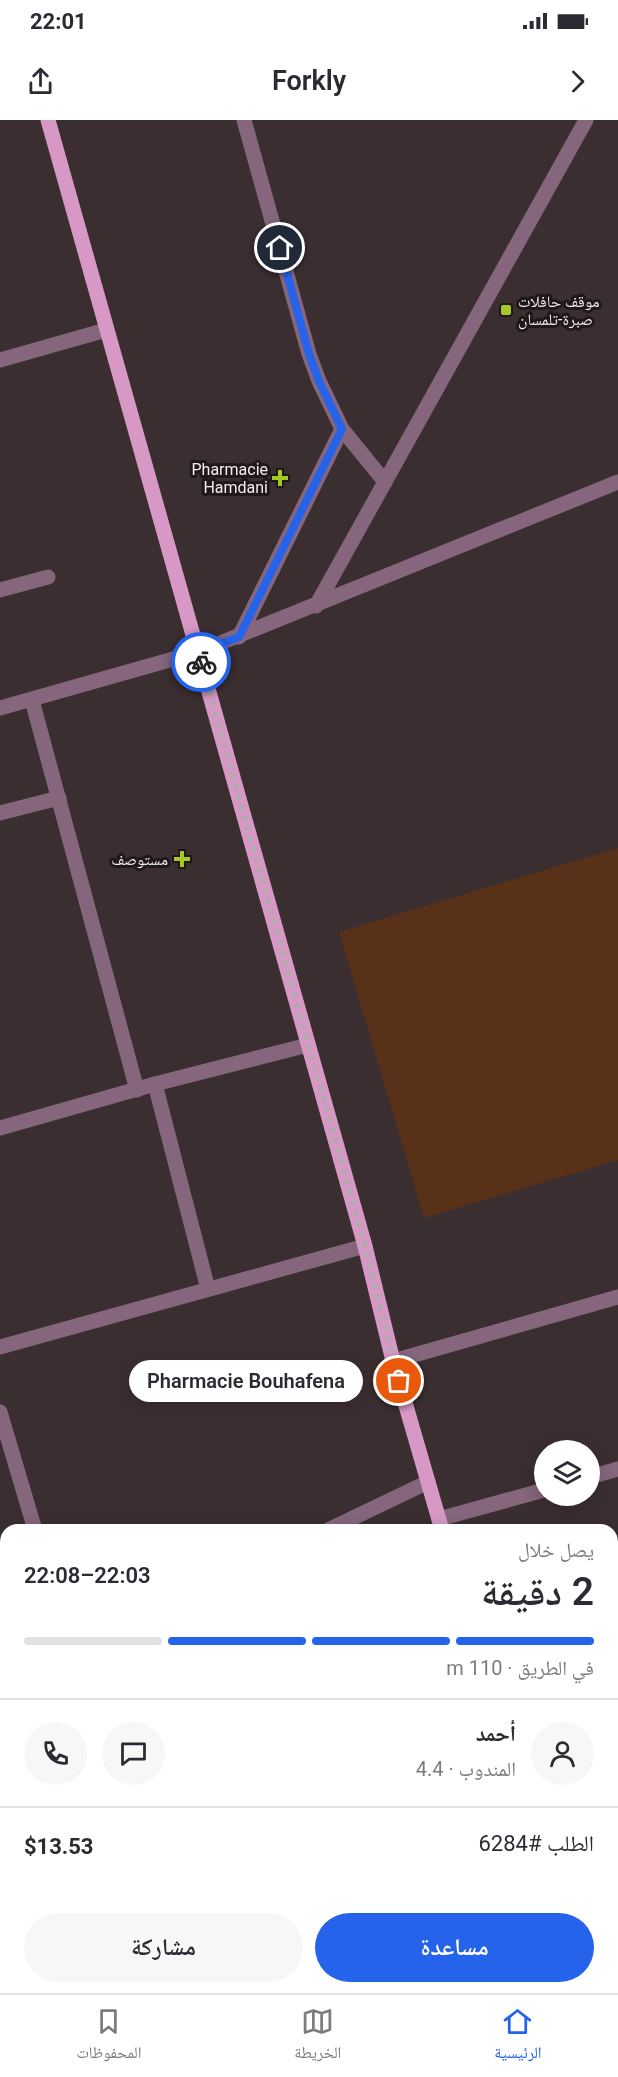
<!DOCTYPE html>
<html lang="ar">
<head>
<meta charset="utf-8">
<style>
  :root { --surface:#fff; --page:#f7f7f7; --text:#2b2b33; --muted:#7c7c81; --line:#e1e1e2; --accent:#2563eb }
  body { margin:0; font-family:Roboto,"Noto Naskh Arabic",sans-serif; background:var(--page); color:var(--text); direction:rtl; height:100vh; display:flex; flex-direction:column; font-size:22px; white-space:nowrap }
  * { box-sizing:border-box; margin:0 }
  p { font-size:20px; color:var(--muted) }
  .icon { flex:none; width:33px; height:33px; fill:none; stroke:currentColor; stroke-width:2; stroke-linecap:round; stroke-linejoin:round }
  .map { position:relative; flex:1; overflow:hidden; direction:ltr }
  .side { position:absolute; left:0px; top:1404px; width:618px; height:470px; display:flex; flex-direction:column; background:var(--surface); border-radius:18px 18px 0 0; box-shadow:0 3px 15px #0003; direction:rtl }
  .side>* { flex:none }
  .tools { position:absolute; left:534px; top:1320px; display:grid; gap:12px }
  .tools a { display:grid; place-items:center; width:66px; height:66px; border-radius:50%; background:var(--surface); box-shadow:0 3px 15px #0003; font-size:30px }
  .pin { position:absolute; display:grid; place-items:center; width:51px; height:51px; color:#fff; margin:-26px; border:3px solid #fff; border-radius:50%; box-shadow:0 2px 6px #0007 }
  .courier { position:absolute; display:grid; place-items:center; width:60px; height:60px; margin:-30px; border:4px solid #2563eb; border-radius:50%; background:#fff; color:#222; box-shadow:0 2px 8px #0007 }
  .bubble { position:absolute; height:42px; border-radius:21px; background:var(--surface); box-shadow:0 3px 15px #0003; font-size:20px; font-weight:600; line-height:42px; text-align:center; direction:rtl }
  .head em { font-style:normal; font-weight:600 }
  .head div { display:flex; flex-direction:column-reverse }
  .head { display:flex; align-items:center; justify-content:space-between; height:102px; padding:0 24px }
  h1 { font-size:39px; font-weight:600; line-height:45px }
  .bar { display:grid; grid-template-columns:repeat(4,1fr); gap:9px 6px; align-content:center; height:72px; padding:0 24px }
  .bar i { height:8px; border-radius:4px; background:var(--line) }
  .bar .selected { background:var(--accent) }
  .bar p { grid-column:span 4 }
  .line { display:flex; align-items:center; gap:15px; padding:0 24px; border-top:2px solid var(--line) }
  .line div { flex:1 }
  .round { display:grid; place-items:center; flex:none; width:63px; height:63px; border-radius:32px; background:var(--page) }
  .button { display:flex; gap:12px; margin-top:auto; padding:12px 24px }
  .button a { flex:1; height:69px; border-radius:36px; background:var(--accent); color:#fff; font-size:24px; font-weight:600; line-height:69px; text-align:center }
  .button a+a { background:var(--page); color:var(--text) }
  .status { display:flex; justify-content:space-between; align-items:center; height:42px; padding:0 30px; background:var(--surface); direction:ltr }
  .status svg { height:16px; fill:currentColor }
  header { display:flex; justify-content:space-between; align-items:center; height:78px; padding:0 24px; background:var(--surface); font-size:27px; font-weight:600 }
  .tab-bar { display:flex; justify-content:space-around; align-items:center; height:84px; border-top:2px solid var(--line); background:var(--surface); font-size:16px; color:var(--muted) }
  .tab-bar a { display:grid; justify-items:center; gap:3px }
  .tab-bar .selected { color:var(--accent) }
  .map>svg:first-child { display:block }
  .green { fill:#593018 }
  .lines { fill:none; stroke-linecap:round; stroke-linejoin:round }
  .service { stroke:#85667c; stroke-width:14 }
  .minor { stroke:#85667c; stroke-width:15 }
  .primary { stroke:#d798c6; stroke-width:15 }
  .done { stroke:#b3aaac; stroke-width:6; stroke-dasharray:0 10.8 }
  .route { stroke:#2563eb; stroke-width:8 }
  .poi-dot { fill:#a6c822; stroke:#1e181a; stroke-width:2 }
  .labels { text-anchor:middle; stroke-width:6; stroke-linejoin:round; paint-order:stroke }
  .poi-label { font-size:16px; fill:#f4ecee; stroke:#1e181a; text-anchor:end }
</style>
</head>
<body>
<div class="status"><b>22:01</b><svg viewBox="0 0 49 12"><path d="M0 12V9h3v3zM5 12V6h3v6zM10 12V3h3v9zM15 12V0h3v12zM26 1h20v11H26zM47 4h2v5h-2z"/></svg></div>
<header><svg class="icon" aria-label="forward" viewBox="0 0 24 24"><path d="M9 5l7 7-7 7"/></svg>Forkly<svg class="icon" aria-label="share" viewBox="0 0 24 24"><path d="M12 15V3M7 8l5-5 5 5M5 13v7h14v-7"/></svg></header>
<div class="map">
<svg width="618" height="1873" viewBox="0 0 618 1873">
  <rect width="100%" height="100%" fill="#3b2e31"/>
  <!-- green -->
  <path class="green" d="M618 728V1040L424 1098 339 812Z"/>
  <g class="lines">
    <!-- service -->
    <path class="service" d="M612 1678 618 1685"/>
    <!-- minor -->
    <g class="minor">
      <path d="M244 0 309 234 319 261 342 309 385 362"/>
      <path d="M0 240 106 210"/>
      <path d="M0 470 48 457"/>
      <path d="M316 486 586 0"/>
      <path d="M239 517 342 309"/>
      <path d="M32 580 137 970"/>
      <path d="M0 588 198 532 618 362"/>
      <path d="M0 693 59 678"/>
      <path d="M155 964 208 1169"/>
      <path d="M0 1008 155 964 308 925"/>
      <path d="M0 1227 365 1126"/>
      <path d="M393 1241 618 1177"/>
      <path d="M0 1292 35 1410"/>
      <path d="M590 1357 618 1349"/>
      <path d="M439 1399 544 1370"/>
      <path d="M328 1410 428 1362"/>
      <path d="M0 1439 6 1437"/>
      <path d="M612 1478 618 1476"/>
      <path d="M0 1570 6 1567"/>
      <path d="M0 1807 6 1804"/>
      <path d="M547 1873 554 1868"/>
    </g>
    <!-- primary -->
    <g class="primary">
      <path d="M48 0 365 1126 393 1241 442 1410"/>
      <path d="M563 1868 565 1873"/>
    </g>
  </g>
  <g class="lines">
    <!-- done -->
    <path class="done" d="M201 542 365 1126 399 1261"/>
    <!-- route -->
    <path class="route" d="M201 542 198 532 239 517 342 309 319 261 309 234 280 128"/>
  </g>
  <!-- markers -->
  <g class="poi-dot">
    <rect x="500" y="184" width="12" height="12" rx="3"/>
    <path d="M277 349h6v6h6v6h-6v6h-6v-6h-6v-6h6z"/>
    <path d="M179 730h6v6h6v6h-6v6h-6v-6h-6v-6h6z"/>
  </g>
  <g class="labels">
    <!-- poi labels -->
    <g class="poi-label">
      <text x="518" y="187" text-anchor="start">موقف حافلات<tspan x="518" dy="18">صبرة-تلمسان</tspan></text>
      <text x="268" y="355">Pharmacie<tspan x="268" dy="18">Hamdani</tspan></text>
      <text x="168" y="745">مستوصف</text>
    </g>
  </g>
</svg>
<div class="tools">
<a><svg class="icon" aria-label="layers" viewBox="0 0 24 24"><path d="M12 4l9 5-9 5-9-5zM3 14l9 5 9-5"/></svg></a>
</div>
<div class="pin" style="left:399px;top:1261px;background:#ea580c"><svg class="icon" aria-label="bag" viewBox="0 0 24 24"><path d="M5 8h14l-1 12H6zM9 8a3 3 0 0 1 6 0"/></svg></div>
<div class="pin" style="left:280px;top:128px;background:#1f2937"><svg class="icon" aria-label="home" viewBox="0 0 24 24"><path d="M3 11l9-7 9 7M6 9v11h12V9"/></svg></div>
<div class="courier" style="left:201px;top:542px"><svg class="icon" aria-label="bike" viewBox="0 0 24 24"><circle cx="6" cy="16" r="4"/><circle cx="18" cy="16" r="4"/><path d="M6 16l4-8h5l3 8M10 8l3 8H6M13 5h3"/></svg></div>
<div class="bubble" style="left:129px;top:1240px;width:234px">Pharmacie Bouhafena</div>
<section class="side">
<div class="head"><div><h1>2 دقيقة</h1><p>يصل خلال</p></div><em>22:03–22:08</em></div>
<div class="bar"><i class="selected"></i><i class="selected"></i><i class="selected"></i><i></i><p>في الطريق · 110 m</p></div>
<div class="line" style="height:108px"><a class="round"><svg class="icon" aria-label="person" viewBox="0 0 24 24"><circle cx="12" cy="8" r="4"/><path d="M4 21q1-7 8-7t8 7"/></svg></a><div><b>أحمد</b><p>المندوب · 4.4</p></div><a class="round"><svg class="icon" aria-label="chat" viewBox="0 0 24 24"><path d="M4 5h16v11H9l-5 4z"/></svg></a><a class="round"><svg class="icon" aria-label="phone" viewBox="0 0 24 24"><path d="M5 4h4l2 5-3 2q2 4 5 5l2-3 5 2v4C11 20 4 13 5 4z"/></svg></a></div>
<div class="line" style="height:78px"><div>الطلب #6284</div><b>$13.53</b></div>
<div class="button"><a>مساعدة</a><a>مشاركة</a></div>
</section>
</div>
<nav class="tab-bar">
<a class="selected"><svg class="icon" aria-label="home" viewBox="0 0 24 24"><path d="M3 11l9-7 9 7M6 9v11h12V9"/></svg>الرئيسية</a>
<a><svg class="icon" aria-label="map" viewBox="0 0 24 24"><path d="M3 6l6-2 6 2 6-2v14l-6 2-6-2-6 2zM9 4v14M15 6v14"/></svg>الخريطة</a>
<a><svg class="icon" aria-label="saved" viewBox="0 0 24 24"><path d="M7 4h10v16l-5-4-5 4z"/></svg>المحفوظات</a>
</nav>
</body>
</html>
